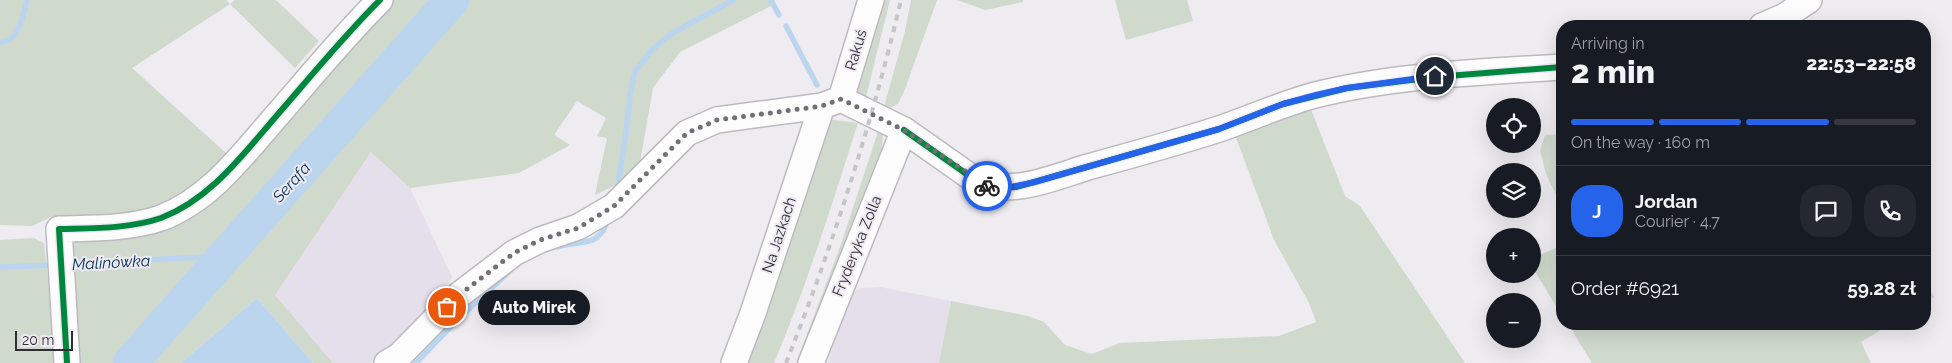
<!DOCTYPE html>
<html lang="en">
<head>
<meta charset="utf-8">
<style>
  :root { --surface:#171b24; --page:#242831; --text:#f1f3f6; --muted:#9ea1a6; --line:#363941; --accent:#2563eb }
  body { margin:0; font-family:Raleway,sans-serif; background:var(--page); color:var(--text); height:100vh; display:flex; flex-direction:column; font-size:19px; white-space:nowrap }
  * { box-sizing:border-box; margin:0 }
  p { font-size:16px; color:var(--muted) }
  .icon { flex:none; width:28px; height:28px; fill:none; stroke:currentColor; stroke-width:2; stroke-linecap:round; stroke-linejoin:round }
  .map { position:relative; flex:1; overflow:hidden }
  .sheet { position:absolute; left:1556px; top:20px; width:375px; height:310px; display:flex; flex-direction:column; background:var(--surface); border-radius:20px; box-shadow:0 5px 20px #0002 }
  .sheet>* { flex:none }
  .fabs { position:absolute; left:1486px; top:98px; display:grid; gap:10px }
  .fabs a { display:grid; place-items:center; width:55px; height:55px; border-radius:50%; background:var(--surface); box-shadow:0 5px 20px #0002; font-size:25px }
  .scale { position:absolute; left:15px; bottom:12px; width:58px; box-sizing:border-box; padding-left:5px; border:2px solid #302e32; border-top:0; font-size:14px; line-height:18px; white-space:nowrap; color:#302e32; -webkit-text-stroke:4px #eee9f3; paint-order:stroke }
  .pin { position:absolute; display:grid; place-items:center; width:42px; height:42px; color:#fff; margin:-21px; border:2px solid #fff; border-radius:50%; box-shadow:0 1px 5px #0007 }
  .courier { position:absolute; display:grid; place-items:center; width:50px; height:50px; margin:-25px; border:4px solid #2563eb; border-radius:50%; background:#fff; color:#222; box-shadow:0 1px 6px #0007 }
  .bubble { position:absolute; height:35px; border-radius:18px; background:var(--surface); box-shadow:0 5px 20px #0002; font-size:16px; font-weight:800; line-height:35px; text-align:center }
  .headline em { font-style:normal; font-weight:800 }
  .headline div { display:flex; flex-direction:column-reverse }
  .headline { display:flex; align-items:center; justify-content:space-between; height:85px; padding:0 15px }
  h1 { font-size:32px; font-weight:800; line-height:38px }
  .bar { display:grid; grid-template-columns:repeat(4,1fr); gap:8px 5px; align-content:center; height:60px; padding:0 15px }
  .bar i { height:6px; border-radius:4px; background:var(--line) }
  .bar .current { background:var(--accent) }
  .bar p { grid-column:span 4 }
  .line { display:flex; align-items:center; gap:12px; padding:0 15px; border-top:1px solid var(--line) }
  .line div { flex:1 }
  .round { display:grid; place-items:center; flex:none; width:52px; height:52px; border-radius:20px; background:var(--page) }
  .map>svg:first-child { display:block }
  .built { fill:#e5dfeb }
  .green { fill:#cfdacd }
  .water { fill:#bbd5ee }
  .lines { fill:none; stroke-linecap:round; stroke-linejoin:round }
  .stream { stroke:#bbd5ee; stroke-width:5.5 }
  .river { stroke:#bbd5ee; stroke-width:35 }
  .minor-casing { stroke:#bcbabe; stroke-width:28 }
  .minor { stroke:#fcfcfd; stroke-width:25 }
  .rail { stroke:#c5c5c6; stroke-width:4; stroke-dasharray:6 6; stroke-linecap:butt }
  .cycleway-casing { stroke:#eee9f3; stroke-width:9 }
  .cycleway { stroke:#00873e; stroke-width:6 }
  .done { stroke:#727075; stroke-width:5; stroke-dasharray:0 9 }
  .route { stroke:#2563eb; stroke-width:6 }
  .labels { text-anchor:middle; stroke-width:4; stroke-linejoin:round; paint-order:stroke }
  .street-label { font-size:15px; fill:#302e32; stroke:#eee9f3 }
  .water-label { font-size:16px; font-style:italic; fill:#033251; stroke:#eee9f3 }
</style>
</head>
<body>
<div class="map">
<svg width="1952" height="363" viewBox="0 0 1952 363">
  <rect width="100%" height="100%" fill="#eeebf1"/>
  <!-- built -->
  <g class="built">
    <path d="M371 152 410 188 452 277 443 294 383 356 369 363H333L275 295Z"/>
    <path d="M880 287 951 301 939 363H828L848 294 862 288Z"/>
  </g>
  <!-- green -->
  <g class="green">
    <path d="M0 0H226L230 4 235 0H276L319 41 295 68 230 4 132 68 227 154 185 195 129 217 66 219 53 216 32 226 0 225Z"/>
    <path d="M392 0H775L771 6 680 52 653 88 638 174 595 195 607 138 597 136 606 118 577 101 554 135 570 145 519 173 410 188 371 152 275 295 333 363H313L257 298 181 363H77L73 244 81 236 148 230Z"/>
    <path d="M879 0H890L866 97 858 92 856 82Z"/>
    <path d="M911 0H937L905 89 898 104 888 109 884 107 905 31Z"/>
    <path d="M957 0H1023V2L985 10Z"/>
    <path d="M1115 0H1187L1193 21 1126 40Z"/>
    <path d="M1310 107 1345 196 1360 206 1465 363H939L951 301 1028 316 1044 322 1065 345 1092 354 1120 343 1279 336 1316 322 1309 303 1274 240 1234 132Z"/>
    <path d="M828 119 858 123C832 204 807 285 774 363H741Z"/>
    <path d="M878 132 883 135 881 156 801 363H796L839 250Z"/>
    <path d="M1562 134V207L1546 174 1540 151 1545 135Z"/>
    <path d="M34 238 44 243 49 289 56 290 57 363H0V240Z"/>
    <path d="M1556 248 1562 260V316L1533 268V258Z"/>
    <path d="M1925 282 1934 297 1925 303Z"/>
    <path d="M1568 324H1891L1861 342 1871 363H1592Z"/>
  </g>
  <!-- water -->
  <path class="water" d="M257 298 313 363H181Z"/>
  <g class="lines">
    <!-- stream -->
    <g class="stream">
      <path d="M771 0 779 15"/>
      <path d="M786 26 817 85"/>
      <path d="M0 42C19 43 23 14 27 0"/>
      <path d="M617 191 626 133 630 95 635 71 653 49 671 34 733 0"/>
      <path d="M557 247C581 240 601 248 608 218"/>
      <path d="M67 264 203 257 222 259"/>
      <path d="M0 267 55 265"/>
      <path d="M416 363 457 320 511 270"/>
    </g>
    <!-- river -->
    <path class="river" d="M130 363 452 0"/>
    <defs>
      <g id="minor">
        <path d="M1762 26 1785 16 1809 0"/>
        <path d="M841 99 904 130 975 180C1011 197 1052 178 1088 167 1132 155 1176 143 1219 129 1251 118 1282 104 1315 95 1395 75 1481 72 1562 67"/>
        <path d="M841 99 871 0"/>
        <path d="M67 363 59 229C92 228 129 229 161 218 211 199 244 153 279 113 312 75 344 36 380 0"/>
        <path d="M387 363 399 356 459 295 514 253 540 240 578 227 614 206 687 133 717 120 822 106 841 99"/>
        <path d="M734 363 753 313 822 106"/>
        <path d="M811 363 904 130"/>
      </g>
    </defs>
    <!-- minor casing -->
    <use href="#minor" class="minor-casing"/>
    <!-- minor -->
    <use href="#minor" class="minor"/>
    <!-- rail -->
    <path class="rail" d="M786 363C833 245 872 123 901 0"/>
    <defs>
      <g id="cycleway">
        <path d="M904 130 975 180C989 187 1000 188 1016 187L1219 129 1283 104 1347 88 1435 77 1562 67"/>
        <path d="M67 363 59 229C92 228 129 229 161 218 211 199 244 153 279 113 312 75 344 36 380 0"/>
      </g>
    </defs>
    <!-- cycleway casing -->
    <use href="#cycleway" class="cycleway-casing"/>
    <!-- cycleway -->
    <use href="#cycleway" class="cycleway"/>
  </g>
  <g class="lines">
    <!-- done -->
    <path class="done" d="M447 307 459 295 514 253 540 240 578 228 614 206 687 133 717 120 822 106 841 99 904 130 987 186"/>
    <!-- route -->
    <path class="route" d="M987 186C1004 189 1018 186 1035 182L1219 129 1283 104 1316 95 1347 88 1435 76"/>
  </g>
  <g class="labels">
    <!-- street labels -->
    <g class="street-label">
      <text transform="translate(856 50) rotate(-73)" y="5">Rakuś</text>
      <text transform="translate(779 235) rotate(-72)" y="5">Na Jazkach</text>
      <text transform="translate(857 246) rotate(-68)" y="5">Fryderyka Zolla</text>
    </g>
    <!-- water labels -->
    <g class="water-label">
      <text transform="translate(291 182) rotate(-48)" y="6">Serafa</text>
      <text transform="translate(111 262) rotate(-3)" y="6">Malinówka</text>
    </g>
  </g>
</svg>
<div class="fabs">
<a><svg class="icon" aria-label="locate" viewBox="0 0 24 24"><circle cx="12" cy="12" r="6"/><path d="M12 2v4M12 18v4M2 12h4M18 12h4"/></svg></a>
<a><svg class="icon" aria-label="layers" viewBox="0 0 24 24"><path d="M12 4l9 5-9 5-9-5zM3 14l9 5 9-5"/></svg></a>
<a>+</a>
<a>−</a>
</div>
<div class="scale">20 m</div>
<div class="pin" style="left:447px;top:307px;background:#ea580c"><svg class="icon" aria-label="bag" viewBox="0 0 24 24"><path d="M5 8h14l-1 12H6zM9 8a3 3 0 0 1 6 0"/></svg></div>
<div class="pin" style="left:1435px;top:76px;background:#1f2937"><svg class="icon" aria-label="home" viewBox="0 0 24 24"><path d="M3 11l9-7 9 7M6 9v11h12V9"/></svg></div>
<div class="courier" style="left:987px;top:186px"><svg class="icon" aria-label="bike" viewBox="0 0 24 24"><circle cx="6" cy="16" r="4"/><circle cx="18" cy="16" r="4"/><path d="M6 16l4-8h5l3 8M10 8l3 8H6M13 5h3"/></svg></div>
<div class="bubble" style="left:478px;top:290px;width:112px">Auto Mirek</div>
<section class="sheet">
<div class="headline"><div><h1>2 min</h1><p>Arriving in</p></div><em>22:53–22:58</em></div>
<div class="bar"><i class="current"></i><i class="current"></i><i class="current"></i><i></i><p>On the way · 160 m</p></div>
<div class="line" style="height:90px"><b class="round" style="background:var(--accent);color:#fff">J</b><div><b>Jordan</b><p>Courier · 4.7</p></div><a class="round"><svg class="icon" aria-label="chat" viewBox="0 0 24 24"><path d="M4 5h16v11H9l-5 4z"/></svg></a><a class="round"><svg class="icon" aria-label="phone" viewBox="0 0 24 24"><path d="M5 4h4l2 5-3 2q2 4 5 5l2-3 5 2v4C11 20 4 13 5 4z"/></svg></a></div>
<div class="line" style="height:65px"><div>Order #6921</div><b>59.28 zł</b></div>
</section>
</div>
</body>
</html>
